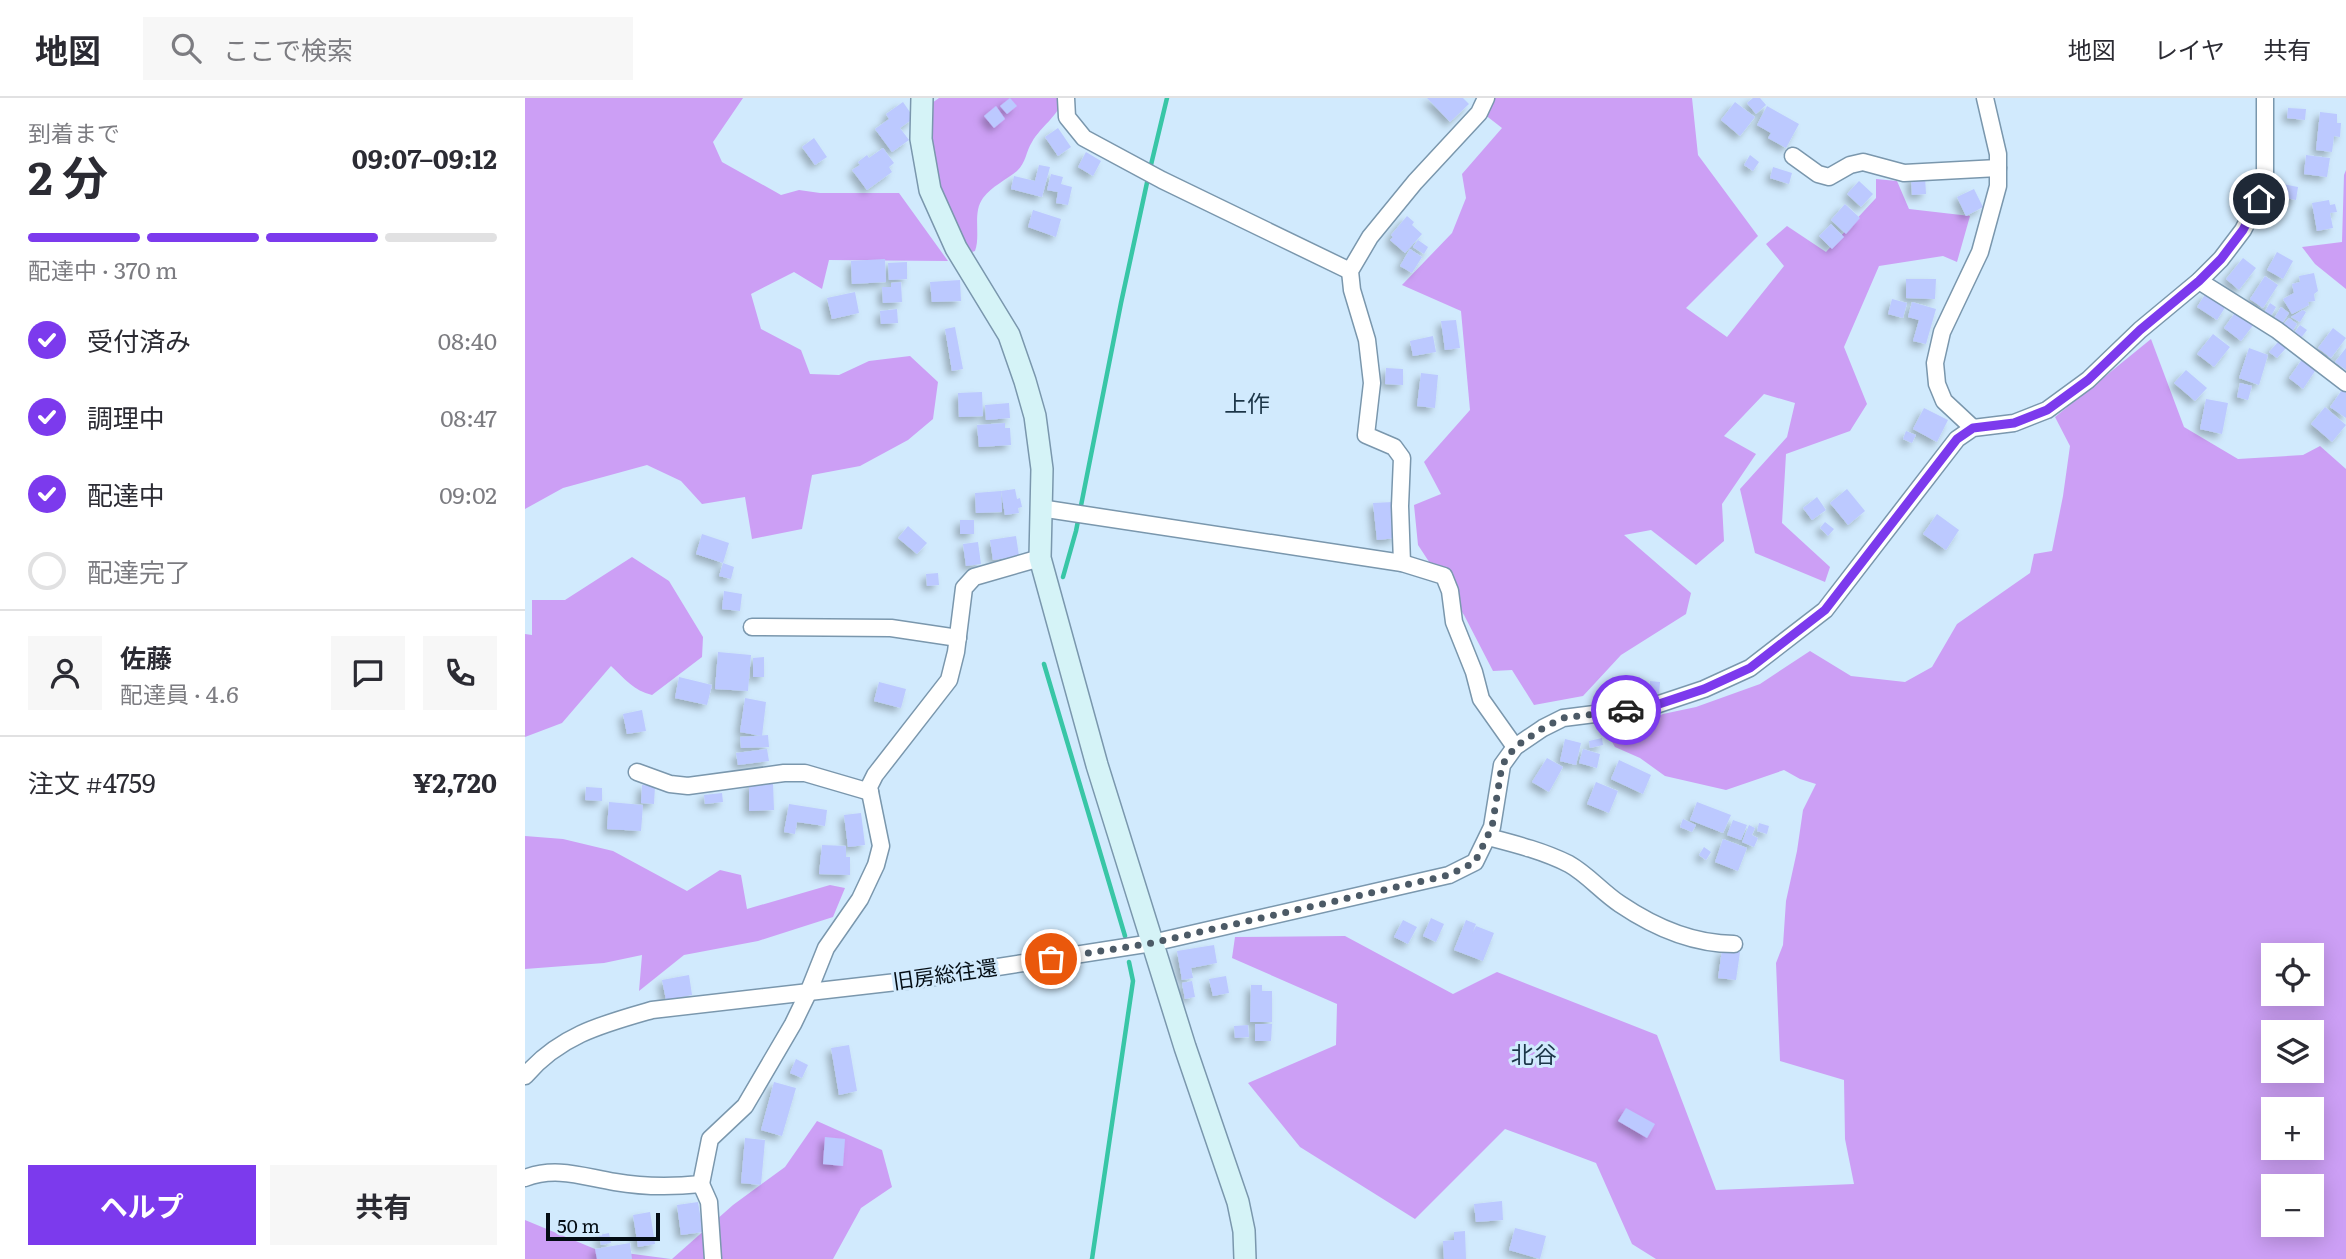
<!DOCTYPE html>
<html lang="ja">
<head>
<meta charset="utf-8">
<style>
  :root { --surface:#fff; --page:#f7f7f7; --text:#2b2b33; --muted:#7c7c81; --line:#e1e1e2; --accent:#7c3aed }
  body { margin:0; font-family:Literata,"Noto Sans JP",serif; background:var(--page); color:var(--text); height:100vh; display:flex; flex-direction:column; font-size:26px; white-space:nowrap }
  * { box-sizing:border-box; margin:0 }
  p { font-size:23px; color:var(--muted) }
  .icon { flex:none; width:38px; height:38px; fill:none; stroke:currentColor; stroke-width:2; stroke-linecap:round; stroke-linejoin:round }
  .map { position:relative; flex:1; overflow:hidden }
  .side { display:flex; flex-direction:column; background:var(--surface); width:525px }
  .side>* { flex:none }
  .fabs { position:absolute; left:1736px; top:845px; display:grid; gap:14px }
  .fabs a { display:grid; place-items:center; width:63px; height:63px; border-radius:0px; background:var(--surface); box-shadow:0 4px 18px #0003; font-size:35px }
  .scale { position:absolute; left:21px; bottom:18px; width:114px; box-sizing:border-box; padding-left:7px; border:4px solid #040d14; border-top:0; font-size:19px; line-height:24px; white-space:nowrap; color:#040d14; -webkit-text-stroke:5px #d1eafd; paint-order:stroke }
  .pin { position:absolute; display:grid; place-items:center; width:60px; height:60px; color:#fff; margin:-30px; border:4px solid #fff; border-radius:50%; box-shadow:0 2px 7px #0007 }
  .courier { position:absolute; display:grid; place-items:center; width:70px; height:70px; margin:-35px; border:5px solid #7c3aed; border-radius:50%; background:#fff; color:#222; box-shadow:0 2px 9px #0007 }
  .overview em { font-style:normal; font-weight:700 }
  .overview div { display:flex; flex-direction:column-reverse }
  .overview { display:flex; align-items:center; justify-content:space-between; height:119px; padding:0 28px }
  h1 { font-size:46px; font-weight:700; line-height:52px }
  .bar { display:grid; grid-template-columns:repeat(4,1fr); gap:10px 7px; align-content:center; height:84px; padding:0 28px }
  .bar i { height:9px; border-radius:5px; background:var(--line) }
  .bar .selected { background:var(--accent) }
  .bar p { grid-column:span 4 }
  .line { display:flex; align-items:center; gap:18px; padding:0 28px; border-top:2px solid var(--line) }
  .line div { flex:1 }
  .round { display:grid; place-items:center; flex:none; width:74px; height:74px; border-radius:0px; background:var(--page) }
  ol { padding:0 28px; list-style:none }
  li { display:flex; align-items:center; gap:21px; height:77px }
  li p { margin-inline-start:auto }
  li .icon { padding:7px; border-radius:50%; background:var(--accent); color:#fff; stroke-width:4 }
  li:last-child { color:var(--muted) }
  li i { width:38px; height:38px; border:4px solid var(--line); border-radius:50% }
  .button { display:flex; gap:14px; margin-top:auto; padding:14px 28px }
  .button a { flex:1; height:80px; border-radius:0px; background:var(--accent); color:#fff; font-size:28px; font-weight:700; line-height:80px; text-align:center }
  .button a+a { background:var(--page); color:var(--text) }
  header { display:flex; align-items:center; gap:42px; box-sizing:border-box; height:98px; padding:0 35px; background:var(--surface); border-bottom:2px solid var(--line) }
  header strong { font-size:33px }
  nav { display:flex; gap:38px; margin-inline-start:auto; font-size:24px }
  .search { width:490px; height:63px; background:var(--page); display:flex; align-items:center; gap:18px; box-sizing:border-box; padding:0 24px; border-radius:0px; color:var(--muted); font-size:26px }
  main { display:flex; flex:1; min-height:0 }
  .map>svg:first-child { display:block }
  .forest { fill:#cc9ff5; fill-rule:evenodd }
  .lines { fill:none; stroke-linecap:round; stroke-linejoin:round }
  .stream { stroke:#38c6a6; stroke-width:4.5 }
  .building { fill:#bcc9ff; filter:url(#shadow) }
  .street-casing { stroke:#7a97ad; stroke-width:19 }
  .secondary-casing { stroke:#7a97ad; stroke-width:24 }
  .street { stroke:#fff; stroke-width:16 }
  .secondary { stroke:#d5f3f7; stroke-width:21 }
  .done { stroke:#4c5a66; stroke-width:7; stroke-dasharray:0 12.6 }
  .route { stroke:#7c3aed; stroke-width:9 }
  .labels { text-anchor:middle; stroke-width:6; stroke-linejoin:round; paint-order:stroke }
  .street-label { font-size:21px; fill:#040d14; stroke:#d1eafd }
  .neighbourhood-label { font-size:23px; fill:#1c3648; stroke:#d1eafd }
</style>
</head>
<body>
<header>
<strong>地図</strong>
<div class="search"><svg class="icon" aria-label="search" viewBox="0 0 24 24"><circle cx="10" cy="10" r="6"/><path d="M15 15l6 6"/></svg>ここで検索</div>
<nav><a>地図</a><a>レイヤ</a><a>共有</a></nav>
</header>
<main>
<section class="side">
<div class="overview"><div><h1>2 分</h1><p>到着まで</p></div><em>09:07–09:12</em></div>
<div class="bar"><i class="selected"></i><i class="selected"></i><i class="selected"></i><i></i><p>配達中 · 370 m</p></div>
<ol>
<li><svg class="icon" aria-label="check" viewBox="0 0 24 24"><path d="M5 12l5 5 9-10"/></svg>受付済み<p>08:40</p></li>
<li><svg class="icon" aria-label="check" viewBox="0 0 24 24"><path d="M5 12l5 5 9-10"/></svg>調理中<p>08:47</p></li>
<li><svg class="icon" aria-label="check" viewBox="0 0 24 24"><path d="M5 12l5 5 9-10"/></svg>配達中<p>09:02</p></li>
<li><i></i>配達完了</li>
</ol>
<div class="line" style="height:126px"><a class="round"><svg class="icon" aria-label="person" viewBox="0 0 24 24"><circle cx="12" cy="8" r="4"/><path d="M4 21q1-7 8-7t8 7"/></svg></a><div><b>佐藤</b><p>配達員 · 4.6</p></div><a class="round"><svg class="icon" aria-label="chat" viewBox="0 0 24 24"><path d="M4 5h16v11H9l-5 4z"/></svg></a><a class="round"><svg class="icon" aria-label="phone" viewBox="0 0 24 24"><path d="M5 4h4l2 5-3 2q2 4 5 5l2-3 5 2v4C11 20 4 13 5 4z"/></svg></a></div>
<div class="line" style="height:91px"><div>注文 #4759</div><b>¥2,720</b></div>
<div class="button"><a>ヘルプ</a><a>共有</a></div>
</section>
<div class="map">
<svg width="1821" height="1161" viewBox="0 0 1821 1161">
  <defs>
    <filter id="shadow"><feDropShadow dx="-4.5" dy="4.5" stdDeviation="3.5" flood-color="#0004"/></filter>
  </defs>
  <rect width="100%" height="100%" fill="#d1eafd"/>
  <!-- forest -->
  <g class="forest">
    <path d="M0 0H218L188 44 197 64 256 97 274 92 295 95H374L423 163 304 162 297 191 269 174 226 196 236 231 276 252 285 276 314 277 344 263 385 258 413 284 408 321 383 342 335 368 287 377 277 431 227 441 220 399 177 406 156 383 122 367 38 390 0 411Z"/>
    <path d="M414 0H538C533 19 516 28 507 44 501 53 501 65 492 73 481 82 467 88 458 100 447 115 456 137 450 153L444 155 420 109 414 84 404 36 407 5Z"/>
    <path d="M964 0H1167L1173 57 1233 138 1161 210 1202 239 1259 168 1241 146 1262 128 1301 154 1351 100V81L1372 83 1384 111 1445 118 1432 164 1418 158 1354 168 1319 249 1342 306 1325 333 1261 356 1257 425 1305 469 1300 484 1230 455 1215 391 1262 339 1270 305 1239 296 1199 338 1231 356 1197 406 1199 443 1171 467 1126 432 1099 437 1166 495 1161 516 1096 557 1058 598 1009 607 987 572 968 573 939 517 893 447 889 407 916 396 899 364 945 312 936 213 877 187 927 135 941 100 937 76 977 30 959 16Z"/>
    <path d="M1821 72V191L1790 166 1777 149 1817 144 1819 77Z"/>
    <path d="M1626 241 1659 329 1713 361 1778 357 1795 348 1821 371V1161H1131L1107 1146 1071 1065 980 1031 890 1121 775 1049 723 985 811 947 812 906 707 860 710 839 820 838 928 896 972 874 1132 937 1191 1092 1329 1086 1320 1041 1319 982 1255 963 1251 865 1258 847 1261 803 1272 753 1278 712 1291 686 1275 681 1259 672 1201 692 1140 678 1115 660 1090 649 1084 639 1138 616 1171 609 1235 586 1285 553 1326 578 1380 584 1407 569 1432 526 1505 475 1509 456 1527 453 1538 398 1545 348 1530 319ZM1748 858H1787V896H1748ZM1748 934H1787V973H1748ZM1748 1012H1787V1050H1748ZM1748 1088H1787V1127H1748Z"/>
    <path d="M107 459 144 483 178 539 177 559 127 597C109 593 99 580 86 568L37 625 0 639V536L7 537V502H40Z"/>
    <path d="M0 738 38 741 88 753 162 793 195 772 216 777 222 811 305 787 320 790 308 819 233 843 159 857 114 893 117 857 79 865 0 871Z"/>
    <path d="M292 1023 357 1052 367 1089 336 1110 308 1161H147L208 1107 260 1069Z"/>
    <path d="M0 1122 70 1151 146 1161H0Z"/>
  </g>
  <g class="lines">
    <!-- stream -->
    <g class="stream">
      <path d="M625 71 642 0"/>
      <path d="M538 479 551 433 596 205 623 80"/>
      <path d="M519 566 600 838"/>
      <path d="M567 1161 608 883 604 864"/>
    </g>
  </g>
  <!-- building -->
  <g class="building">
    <path d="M485 0 492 8 482 16 475 8Z"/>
    <path d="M902 0H938L944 6 925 24Z"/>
    <path d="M1228 0H1235L1241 7 1231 16 1222 5Z"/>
    <path d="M378 4 389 20 375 30 384 42 367 54 350 31 364 21 361 16Z"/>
    <path d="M1210 4 1230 19 1215 38 1196 22Z"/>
    <path d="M471 8 480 21 469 30 459 18Z"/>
    <path d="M1242 8 1274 26 1261 50 1243 40 1246 35 1232 27Z"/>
    <path d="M1763 10 1781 11 1780 22 1762 20Z"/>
    <path d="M1795 14 1812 16V25H1816L1815 39 1809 38 1807 54 1791 52Z"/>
    <path d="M533 30 546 49 533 58 520 39Z"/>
    <path d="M289 40 302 59 290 67 277 49Z"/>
    <path d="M358 50 369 65 364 69 367 74 342 92 327 72 335 67 333 64 342 57 344 60Z"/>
    <path d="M561 54 576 63 568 78 553 69Z"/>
    <path d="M1225 57 1234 64 1228 73 1219 67Z"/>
    <path d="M1781 57 1805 60 1802 79 1779 76Z"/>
    <path d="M514 67 525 69 517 99 486 91 489 78 510 83Z"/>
    <path d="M1248 69 1267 75 1264 86 1245 80Z"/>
    <path d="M526 76 538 79 536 86 547 89 543 107 531 105 533 94 522 92Z"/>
    <path d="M1400 78 1401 96 1387 97 1386 79Z"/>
    <path d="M1334 83 1348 96 1336 109 1322 96Z"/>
    <path d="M1753 85 1773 89 1771 102 1750 98Z"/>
    <path d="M1449 91 1458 109 1441 118 1432 99Z"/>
    <path d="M1804 102 1805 107 1810 106 1812 114 1805 115 1808 130 1792 133 1787 105Z"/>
    <path d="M1320 106 1335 120 1321 136 1306 122Z"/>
    <path d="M508 112 536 121 531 139 503 129Z"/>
    <path d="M882 118 889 124 887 127 897 136 880 155 865 142 868 139 866 137Z"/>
    <path d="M1306 126 1319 139 1307 151 1294 138Z"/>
    <path d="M893 142 903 149 899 156 888 149Z"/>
    <path d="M885 151 897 159 887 175 875 168Z"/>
    <path d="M1752 154 1768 163 1758 181 1742 172Z"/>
    <path d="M1718 160 1731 170 1714 192 1701 181Z"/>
    <path d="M360 161 361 184 327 186 326 163Z"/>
    <path d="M382 164V181L364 182 363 165Z"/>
    <path d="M1789 175 1793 193 1789 196 1790 203 1783 204 1784 207 1767 216 1758 201 1769 195 1767 186 1775 184 1774 178Z"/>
    <path d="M1740 178 1753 187 1738 210 1725 201Z"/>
    <path d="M1381 181H1411L1410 201 1381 200Z"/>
    <path d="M435 182 436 203 407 204 405 184Z"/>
    <path d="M376 184 377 204 358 205 357 189H366V185Z"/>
    <path d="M330 194 334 215 307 221 302 200Z"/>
    <path d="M1681 195 1701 208 1692 222 1672 209Z"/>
    <path d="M1367 201 1382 205 1378 220 1363 216Z"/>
    <path d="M1387 204 1411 211 1401 246 1388 243 1394 222 1383 219Z"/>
    <path d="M1745 205 1751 209 1746 218 1739 215Z"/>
    <path d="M1756 209 1764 215 1756 227 1748 222Z"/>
    <path d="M372 211 373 225 356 226 355 213Z"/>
    <path d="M1712 212 1729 226 1716 243 1699 230Z"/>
    <path d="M1778 212 1781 214 1775 224 1766 219Z"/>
    <path d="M1764 220 1772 226 1767 234 1758 227Z"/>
    <path d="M931 222 935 250 920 252 916 223Z"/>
    <path d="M1775 227 1782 232 1776 240 1769 235Z"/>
    <path d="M430 229 438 271 427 273 420 231Z"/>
    <path d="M1808 230 1821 240 1806 260 1793 250Z"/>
    <path d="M1688 236 1705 249 1689 269 1672 256Z"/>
    <path d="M908 238 911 254 888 258 885 243Z"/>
    <path d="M1753 244 1761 250 1752 260 1744 254Z"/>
    <path d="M1724 250 1743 257 1734 287 1714 280Z"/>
    <path d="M1821 250V272L1810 264Z"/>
    <path d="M1778 260 1792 270 1778 291 1764 280Z"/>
    <path d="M861 270 878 271V287L860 286Z"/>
    <path d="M1661 272 1682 290 1670 303 1649 285Z"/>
    <path d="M896 275 913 277 910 310 892 308Z"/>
    <path d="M1715 285 1727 288 1723 302 1712 299Z"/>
    <path d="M1817 292 1821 294V320L1805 309Z"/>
    <path d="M457 294 458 318 434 319 433 295Z"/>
    <path d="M1681 301 1703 305 1697 336 1675 331Z"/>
    <path d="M484 305 485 320 461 322 460 307Z"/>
    <path d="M1800 309 1821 327 1807 344 1786 326Z"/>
    <path d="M1399 310 1423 322 1412 344 1388 331Z"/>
    <path d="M480 325V330H485L486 347 454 349 452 327Z"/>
    <path d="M1381 333 1391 337 1387 345 1378 341Z"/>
    <path d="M490 391 492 401 495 400 497 409 493 410 494 415 480 417 476 393Z"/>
    <path d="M1322 391 1340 413 1323 427 1305 405Z"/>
    <path d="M476 393 477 414 451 415 450 395Z"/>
    <path d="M1292 399 1301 412 1287 422 1278 410Z"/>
    <path d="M868 404 871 440 852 442 848 405Z"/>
    <path d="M1412 416 1434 432 1421 452 1398 436Z"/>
    <rect x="435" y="422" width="14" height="14"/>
    <path d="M1300 424 1309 431 1303 438 1295 430Z"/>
    <path d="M383 428 402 445 392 456 373 440Z"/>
    <path d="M177 436 204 445 198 465 209 469 206 481 194 478 198 465 171 456Z"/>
    <path d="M491 438 494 458 468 462 465 442Z"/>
    <path d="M453 444 456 466 441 468 438 446Z"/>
    <path d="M413 475 414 487 402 488 401 476Z"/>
    <path d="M199 493 217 496 215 513 197 511Z"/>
    <path d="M193 554 226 557 223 593 190 591Z"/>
    <path d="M239 559V579H228V560Z"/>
    <path d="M154 579 187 587 182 607 150 600Z"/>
    <path d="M1125 583 1135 584 1134 597 1124 596Z"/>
    <path d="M354 584 381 591 376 610 349 603Z"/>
    <path d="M220 600 241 604 237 638 215 634Z"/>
    <path d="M117 612 121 633 102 636 98 616Z"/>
    <path d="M243 637 244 649 216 650 215 639Z"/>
    <path d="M1077 640 1078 647 1065 650 1064 643Z"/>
    <path d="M1040 641 1056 645 1051 667 1035 663Z"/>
    <path d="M242 651 244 663 213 667 211 655Z"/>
    <path d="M1058 651 1075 656 1072 670 1054 665Z"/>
    <path d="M1022 660 1038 669 1024 694 1007 684Z"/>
    <path d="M1094 662 1126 677 1118 696 1086 681Z"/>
    <path d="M1071 684 1093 693 1084 715 1062 706Z"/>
    <path d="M248 685 249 712 224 713V686Z"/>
    <path d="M117 687 130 688 129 706 116 705Z"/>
    <path d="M61 689 77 690V703L60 702Z"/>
    <path d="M197 695 198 704 180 706 179 697Z"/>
    <path d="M84 704 118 707 116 733 82 731Z"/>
    <path d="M1172 704 1206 717 1198 735 1165 722Z"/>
    <path d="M264 706 302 712 300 728 272 724 270 736 259 734Z"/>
    <path d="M336 715 340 747 323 749 319 717Z"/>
    <path d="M1158 721 1171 727 1167 734 1155 729Z"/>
    <path d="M1208 722 1222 727 1216 742 1202 737Z"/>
    <path d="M1234 725 1244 728 1242 736 1232 733Z"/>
    <path d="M1224 727 1230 730 1227 737 1233 740 1229 749 1217 744Z"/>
    <path d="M1198 741 1222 750 1213 773 1190 764Z"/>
    <path d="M297 747 321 748V759H325V777L294 776Z"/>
    <path d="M1179 749 1186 754 1181 762 1174 757Z"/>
    <path d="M906 820 919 826 911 844 898 838Z"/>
    <path d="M878 822 892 829 883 846 869 839Z"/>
    <path d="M941 822 951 826 947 836 951 828 969 835 958 863 929 852Z"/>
    <path d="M689 847 692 865 666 870 668 880 657 882 652 853Z"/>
    <path d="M1197 852 1215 854 1211 882 1193 880Z"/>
    <path d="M164 877 167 897 141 902 137 882Z"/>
    <path d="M701 878 704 895 688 898 684 881Z"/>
    <path d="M667 883 670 899 660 901 657 885Z"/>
    <path d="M726 887H737V893H747V924H725Z"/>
    <path d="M730 926H747L746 943H730Z"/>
    <path d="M723 927 724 939 710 940 709 928Z"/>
    <path d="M324 947 332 993 314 997 306 950Z"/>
    <path d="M271 961 283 967 277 980 265 975Z"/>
    <path d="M249 984 271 990 257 1038 236 1032Z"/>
    <path d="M1101 1010 1130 1026 1122 1040 1093 1023Z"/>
    <path d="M300 1039 320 1041 318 1068 298 1066Z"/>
    <path d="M220 1040 240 1042 236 1087 216 1085Z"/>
    <path d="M977 1103 978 1122 951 1124 949 1106Z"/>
    <path d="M173 1104 178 1134 156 1137 152 1107Z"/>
    <path d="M125 1114 130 1146 113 1149 108 1117Z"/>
    <path d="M990 1130 1021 1138 1015 1161 984 1152Z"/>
    <path d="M940 1133 941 1161H919L918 1143 929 1142V1134Z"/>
    <path d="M84 1135 86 1145 76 1147 74 1137Z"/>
    <path d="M105 1145 107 1161H72L70 1151Z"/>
  </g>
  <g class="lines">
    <defs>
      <g id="street">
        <path d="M541 0 542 19 559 40 637 82 825 173"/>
        <path d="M1268 58 1293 76 1304 79 1325 67 1338 64 1379 75 1473 70"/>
        <path d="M1674 183 1752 232 1821 285"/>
        <path d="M1448 330 1419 303 1412 286 1410 265 1417 234 1455 154 1473 88V56L1460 0"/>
        <path d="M515 410 877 465 919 478 925 493 929 524 949 574 956 601 990 649"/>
        <path d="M877 465 875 408 877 360 869 349 841 337 847 285 842 242 827 192 825 173 845 139 890 84 954 15 961 0"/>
        <path d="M227 529 366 530 433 540"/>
        <path d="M112 674 145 686 163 688 259 675H280L345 694"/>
        <path d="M963 739C990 746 1018 753 1044 766 1062 776 1077 794 1095 806 1129 829 1168 846 1209 846"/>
        <path d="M0 978C35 937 78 926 127 912L389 882 627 845 924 777 950 764 967 729 977 667 990 649 1018 630 1038 620 1125 609 1179 591 1225 570 1300 512 1432 341 1448 330 1489 325 1522 312 1563 282 1615 232 1674 183 1696 161 1718 132 1734 101 1740 75V0"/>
        <path d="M0 1080C31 1068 59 1079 90 1084 119 1089 148 1089 176 1086L185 1041 220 1008 268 926 283 895 301 850 335 801 351 767 356 748 344 689 350 677 424 582 431 554 439 490 449 479 515 460"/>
        <path d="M176 1086 184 1104 188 1161"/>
      </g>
      <path id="secondary" d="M397 0 396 41 405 92 431 150 484 237 500 283 510 318 517 371 515 460 572 667 660 949 713 1104 719 1133 720 1161"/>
    </defs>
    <!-- street casing -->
    <use href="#street" class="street-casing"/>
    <!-- secondary casing -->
    <use href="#secondary" class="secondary-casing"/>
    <!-- street -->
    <use href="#street" class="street"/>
    <!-- secondary -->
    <use href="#secondary" class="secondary"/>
  </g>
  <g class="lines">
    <!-- done -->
    <path class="done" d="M526 861 627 845 924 777 950 764 967 729 977 667 990 649 1018 630 1038 620 1101 612"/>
    <!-- route -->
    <path class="route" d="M1101 612 1125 609 1179 591 1225 570 1300 512 1432 341 1448 330 1489 325 1522 312 1563 282 1615 232 1674 183 1696 161 1718 132 1734 101"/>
  </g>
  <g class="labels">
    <!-- street labels -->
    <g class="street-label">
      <text transform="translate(420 877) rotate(-8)" y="7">旧房総往還</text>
    </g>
    <!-- neighbourhood labels -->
    <g class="neighbourhood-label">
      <text x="722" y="314">上作</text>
      <text x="1009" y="965">北谷</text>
    </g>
  </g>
</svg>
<div class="fabs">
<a><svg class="icon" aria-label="locate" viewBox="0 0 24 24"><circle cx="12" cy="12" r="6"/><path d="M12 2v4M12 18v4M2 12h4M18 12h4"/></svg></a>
<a><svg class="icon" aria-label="layers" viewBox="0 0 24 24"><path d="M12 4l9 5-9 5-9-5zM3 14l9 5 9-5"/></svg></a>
<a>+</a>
<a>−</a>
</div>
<div class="scale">50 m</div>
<div class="pin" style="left:526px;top:861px;background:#ea580c"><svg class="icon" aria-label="bag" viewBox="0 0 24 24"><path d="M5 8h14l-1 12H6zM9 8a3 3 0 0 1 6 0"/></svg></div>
<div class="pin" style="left:1734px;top:101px;background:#1f2937"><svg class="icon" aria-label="home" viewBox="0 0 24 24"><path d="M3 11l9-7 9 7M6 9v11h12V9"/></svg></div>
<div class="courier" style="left:1101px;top:612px"><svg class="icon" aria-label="car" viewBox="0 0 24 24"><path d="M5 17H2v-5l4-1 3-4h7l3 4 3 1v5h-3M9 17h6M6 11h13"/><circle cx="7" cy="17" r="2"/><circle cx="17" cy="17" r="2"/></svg></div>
</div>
</main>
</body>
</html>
